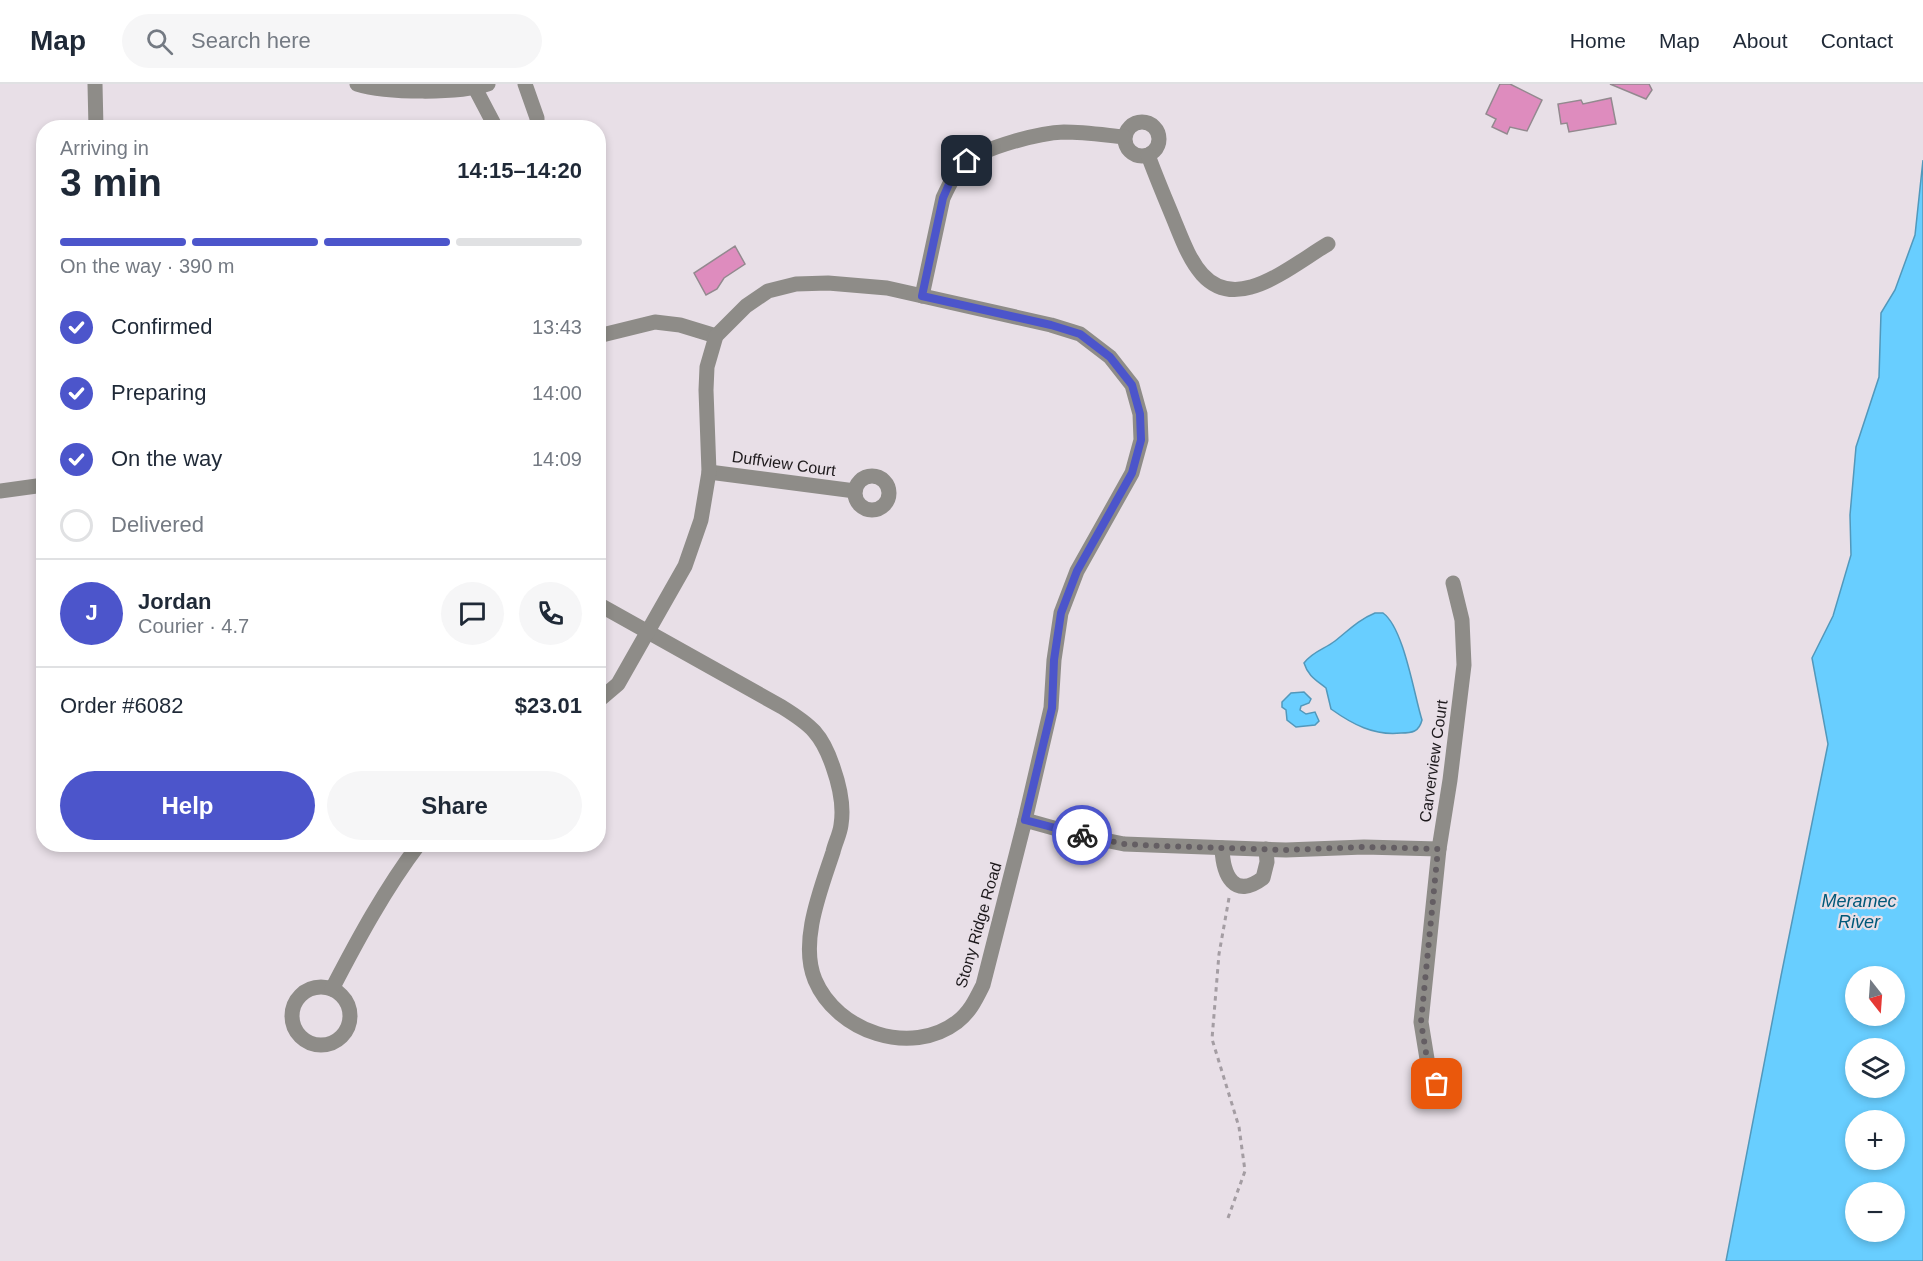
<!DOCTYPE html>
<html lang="en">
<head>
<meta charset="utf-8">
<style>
  :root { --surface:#fff; --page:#f6f6f7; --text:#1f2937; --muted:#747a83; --line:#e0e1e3; --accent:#4c55cb }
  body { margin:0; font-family:Helvetica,sans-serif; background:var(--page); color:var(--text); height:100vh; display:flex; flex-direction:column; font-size:22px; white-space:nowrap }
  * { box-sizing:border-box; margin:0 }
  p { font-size:20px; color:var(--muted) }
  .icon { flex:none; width:33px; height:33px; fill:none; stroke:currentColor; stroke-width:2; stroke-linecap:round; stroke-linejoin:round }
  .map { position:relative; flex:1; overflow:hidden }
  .panel { position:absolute; left:36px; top:36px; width:570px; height:732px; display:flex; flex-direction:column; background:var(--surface); border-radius:24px; box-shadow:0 3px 9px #0003 }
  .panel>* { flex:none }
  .needle { width:39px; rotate:163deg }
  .fabs { position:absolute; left:1845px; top:882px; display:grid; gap:12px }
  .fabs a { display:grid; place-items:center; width:60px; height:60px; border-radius:50%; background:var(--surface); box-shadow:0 3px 9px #0003; font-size:30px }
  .pin { position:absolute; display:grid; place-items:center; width:51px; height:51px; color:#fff; margin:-26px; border-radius:12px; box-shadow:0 3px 9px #0006 }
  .courier { position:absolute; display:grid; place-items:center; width:60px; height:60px; margin:-30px; border:4px solid #4c55cb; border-radius:50%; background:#fff; color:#222; box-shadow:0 2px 8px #0007 }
  .head em { font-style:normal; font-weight:800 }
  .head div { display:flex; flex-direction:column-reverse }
  .head { display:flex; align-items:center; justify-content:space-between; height:102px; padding:0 24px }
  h1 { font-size:39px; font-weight:800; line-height:45px }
  .bar { display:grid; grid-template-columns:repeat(4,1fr); gap:9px 6px; align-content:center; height:72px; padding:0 24px }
  .bar i { height:8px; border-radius:4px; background:var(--line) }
  .bar .selected { background:var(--accent) }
  .bar p { grid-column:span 4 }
  .line { display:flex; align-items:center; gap:15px; padding:0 24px; border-top:2px solid var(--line) }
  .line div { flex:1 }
  .round { display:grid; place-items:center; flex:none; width:63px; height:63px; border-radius:32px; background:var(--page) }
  ol { padding:0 24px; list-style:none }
  li { display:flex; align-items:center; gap:18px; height:66px }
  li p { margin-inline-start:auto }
  li .icon { padding:6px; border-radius:50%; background:var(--accent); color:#fff; stroke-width:4 }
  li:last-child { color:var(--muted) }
  li i { width:33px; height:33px; border:3px solid var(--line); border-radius:50% }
  .action { display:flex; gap:12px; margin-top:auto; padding:12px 24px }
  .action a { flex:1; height:69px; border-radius:36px; background:var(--accent); color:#fff; font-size:24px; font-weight:800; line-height:69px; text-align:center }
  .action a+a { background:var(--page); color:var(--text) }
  header { display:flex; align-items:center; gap:36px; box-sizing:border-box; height:84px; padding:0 30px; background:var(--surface); border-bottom:2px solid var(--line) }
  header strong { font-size:28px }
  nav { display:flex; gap:33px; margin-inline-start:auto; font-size:21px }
  .search { width:420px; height:54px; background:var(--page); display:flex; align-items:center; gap:15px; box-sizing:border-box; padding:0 21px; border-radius:33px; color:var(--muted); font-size:22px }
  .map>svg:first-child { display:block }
  .water { fill:#68ceff; stroke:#5298bb; stroke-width:1.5; fill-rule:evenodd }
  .building { fill:#de8cbe; stroke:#93898f; stroke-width:1.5 }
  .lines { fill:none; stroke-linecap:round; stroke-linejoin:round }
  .path { stroke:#a49da3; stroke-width:3; stroke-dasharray:4.5 4.5; stroke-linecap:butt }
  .minor { stroke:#8e8c88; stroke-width:15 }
  .done { stroke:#645e63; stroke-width:6; stroke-dasharray:0 10.8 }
  .route { stroke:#4c55cb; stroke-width:8 }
  .labels { text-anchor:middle; stroke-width:4.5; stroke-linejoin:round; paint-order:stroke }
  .street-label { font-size:16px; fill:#1d191c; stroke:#e8dfe7 }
  .water-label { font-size:18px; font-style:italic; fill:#005878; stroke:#e8dfe7 }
</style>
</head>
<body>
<header>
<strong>Map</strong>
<div class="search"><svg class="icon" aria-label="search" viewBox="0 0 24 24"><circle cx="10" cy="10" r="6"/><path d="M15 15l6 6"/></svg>Search here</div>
<nav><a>Home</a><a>Map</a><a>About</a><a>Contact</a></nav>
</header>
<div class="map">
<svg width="1923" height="1177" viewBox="0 0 1923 1177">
  <rect width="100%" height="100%" fill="#e8dfe7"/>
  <!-- water -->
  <g class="water">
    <path d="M1923 76V1177H1726L1781 892 1828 660 1812 574 1833 532 1851 471 1850 431 1856 363 1879 293 1881 229 1895 206 1915 151ZM1894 892V932H1856V892ZM1856 964H1894V1004H1856ZM1894 1036V1076H1856V1036ZM1894 1108V1148H1856V1108Z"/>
    <path d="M1375 529H1383C1404 544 1414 611 1422 636 1419 648 1412 649 1401 649 1374 652 1352 640 1331 625L1326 604C1316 596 1308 592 1304 579 1313 567 1325 565 1335 557 1349 546 1358 536 1375 529Z"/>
    <path d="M1304 608 1311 615 1309 619 1301 622 1300 626 1306 630 1315 628 1319 637 1315 641 1296 643 1287 636 1286 626 1282 623V618L1291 609Z"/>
  </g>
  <!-- building -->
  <g class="building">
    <path d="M1500 0H1510L1542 16 1527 47 1510 43 1507 50 1492 43 1496 35 1486 30Z"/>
    <path d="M1610 0H1649L1652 6 1646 15Z"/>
    <path d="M1611 14 1616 40 1569 48 1567 39 1561 40 1558 20 1581 16 1583 20Z"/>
    <path d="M735 162 745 180 724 194 717 205 706 211 694 189Z"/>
  </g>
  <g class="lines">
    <!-- path -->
    <path class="path" d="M1228 1134 1245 1087 1239 1043 1212 955 1219 870 1229 814"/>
    <!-- minor -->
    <g class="minor">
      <path d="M95 0 96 44"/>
      <path d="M357 0C386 9 459 10 488 0"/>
      <path d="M525 0 537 34V44"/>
      <path d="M475 4 496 44"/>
      <circle cx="1142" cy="55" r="17"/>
      <path d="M1148 71C1156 93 1165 114 1174 136 1188 170 1203 217 1251 203 1275 197 1306 173 1328 160"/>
      <path d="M922 212 943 114C949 101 955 88 966 79 984 63 1039 49 1064 48 1084 48 1104 51 1124 53"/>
      <path d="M598 252 655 238 680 241 716 252"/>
      <path d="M709 388 855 407"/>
      <circle cx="872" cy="409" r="17"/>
      <path d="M0 407 44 401"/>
      <path d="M598 520 782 623C811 641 822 650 833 683 839 700 844 723 841 741 840 750 835 759 833 768 821 805 799 858 815 896 837 948 911 973 957 938 970 928 976 915 983 901L1025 736 1075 750 1124 760 1286 766 1364 763 1439 765"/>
      <path d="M598 617 618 600 685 482 701 436 709 388 706 306 707 283 716 252 746 222 768 207 796 200 828 199 887 204 1051 241 1080 250 1110 273 1132 301 1140 330 1141 356 1132 389 1077 487 1061 529 1054 576 1051 624 1025 736"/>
      <path d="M1222 764C1223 791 1234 816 1263 794L1267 778 1266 765"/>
      <circle cx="321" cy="932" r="29"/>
      <path d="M332 905C358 855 385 805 419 760"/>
      <path d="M1438 1000 1428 981 1421 938 1439 765 1450 696 1464 581 1462 536 1453 499"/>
    </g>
  </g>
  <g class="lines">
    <!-- done -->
    <path class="done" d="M1082 751 1124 760 1162 762 1286 766 1364 763 1438 765 1421 938 1428 981 1437 1000"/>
    <!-- route -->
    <path class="route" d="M967 77 949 100 943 114 922 212 1051 241 1080 250 1110 273 1132 301 1140 330 1141 356 1132 389 1077 487 1061 529 1054 576 1052 624 1025 736 1082 751"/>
  </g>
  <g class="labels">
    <!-- street labels -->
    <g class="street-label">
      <text transform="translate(784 379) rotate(8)" y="6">Duffview Court</text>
      <text transform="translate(1433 677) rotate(-82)" y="6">Carverview Court</text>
      <text transform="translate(978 841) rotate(-74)" y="6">Stony Ridge Road</text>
    </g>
    <!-- water labels -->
    <g class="water-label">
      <text x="1859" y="823">Meramec<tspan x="1859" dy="21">River</tspan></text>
    </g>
  </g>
</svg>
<div class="fabs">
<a><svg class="needle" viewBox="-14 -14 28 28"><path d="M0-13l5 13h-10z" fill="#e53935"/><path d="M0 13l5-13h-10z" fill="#747a83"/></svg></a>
<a><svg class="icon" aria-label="layers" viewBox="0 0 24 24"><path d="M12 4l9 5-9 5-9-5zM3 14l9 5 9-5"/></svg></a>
<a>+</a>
<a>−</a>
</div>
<div class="pin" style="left:1437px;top:1000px;background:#ea580c"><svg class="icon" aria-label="bag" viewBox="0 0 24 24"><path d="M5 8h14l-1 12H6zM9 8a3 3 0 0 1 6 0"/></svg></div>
<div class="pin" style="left:967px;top:77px;background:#1f2937"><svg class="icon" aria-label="home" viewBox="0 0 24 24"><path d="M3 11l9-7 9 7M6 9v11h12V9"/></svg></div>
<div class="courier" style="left:1082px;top:751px"><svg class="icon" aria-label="bike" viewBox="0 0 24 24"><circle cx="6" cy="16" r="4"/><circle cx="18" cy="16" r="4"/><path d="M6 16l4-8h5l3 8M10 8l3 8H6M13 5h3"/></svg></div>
<section class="panel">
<div class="head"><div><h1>3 min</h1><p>Arriving in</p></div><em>14:15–14:20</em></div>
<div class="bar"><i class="selected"></i><i class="selected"></i><i class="selected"></i><i></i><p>On the way · 390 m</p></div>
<ol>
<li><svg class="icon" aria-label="check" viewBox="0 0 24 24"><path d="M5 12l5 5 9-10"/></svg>Confirmed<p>13:43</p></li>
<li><svg class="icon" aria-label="check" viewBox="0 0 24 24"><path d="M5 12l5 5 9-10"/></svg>Preparing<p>14:00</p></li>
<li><svg class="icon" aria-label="check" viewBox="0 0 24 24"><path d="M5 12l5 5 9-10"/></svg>On the way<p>14:09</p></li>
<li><i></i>Delivered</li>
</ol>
<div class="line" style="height:108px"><b class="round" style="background:var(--accent);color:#fff">J</b><div><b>Jordan</b><p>Courier · 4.7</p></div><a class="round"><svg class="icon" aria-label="chat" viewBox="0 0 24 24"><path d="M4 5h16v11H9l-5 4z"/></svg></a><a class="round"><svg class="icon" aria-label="phone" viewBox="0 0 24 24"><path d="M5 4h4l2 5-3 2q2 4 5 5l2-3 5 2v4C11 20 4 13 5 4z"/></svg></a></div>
<div class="line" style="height:78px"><div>Order #6082</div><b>$23.01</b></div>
<div class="action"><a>Help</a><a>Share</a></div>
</section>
</div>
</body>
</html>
